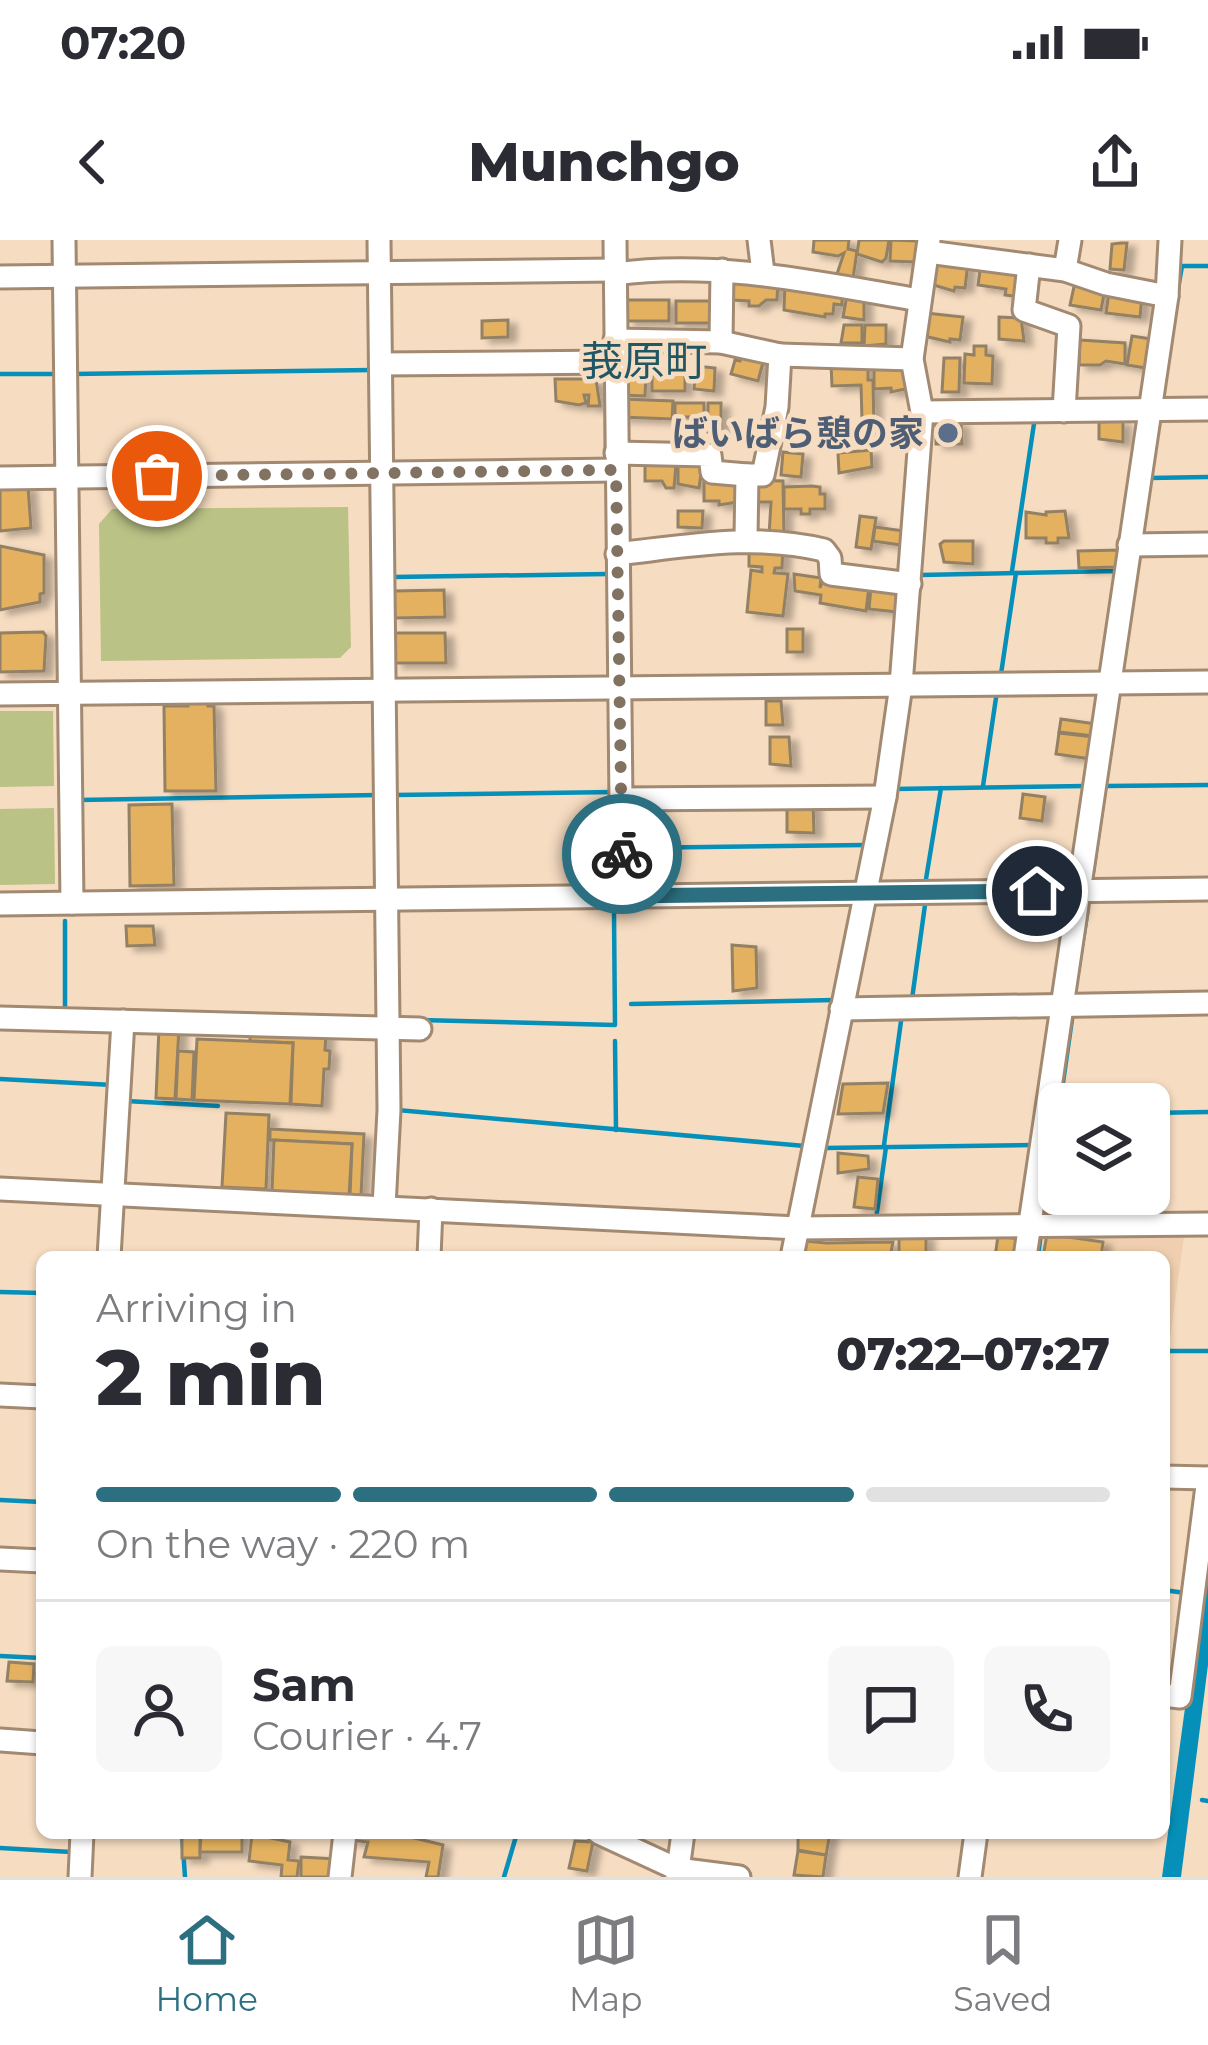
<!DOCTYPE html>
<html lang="en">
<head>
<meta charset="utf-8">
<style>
  :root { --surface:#fff; --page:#f7f7f7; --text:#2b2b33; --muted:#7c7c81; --line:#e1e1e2; --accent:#2c6f80 }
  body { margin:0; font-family:Montserrat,"Noto Sans JP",sans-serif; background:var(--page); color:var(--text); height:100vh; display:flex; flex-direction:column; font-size:45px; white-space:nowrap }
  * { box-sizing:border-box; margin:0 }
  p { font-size:39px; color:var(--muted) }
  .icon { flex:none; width:66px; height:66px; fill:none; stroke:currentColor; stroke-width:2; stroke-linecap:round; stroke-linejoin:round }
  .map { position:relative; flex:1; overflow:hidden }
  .side { position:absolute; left:36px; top:1011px; width:1134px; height:588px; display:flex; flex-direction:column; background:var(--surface); border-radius:18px; box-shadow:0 3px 9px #0004 }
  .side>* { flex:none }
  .controls { position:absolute; left:1038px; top:843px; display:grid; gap:24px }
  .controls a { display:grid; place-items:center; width:132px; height:132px; border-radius:18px; background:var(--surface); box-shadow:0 3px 9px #0004; font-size:60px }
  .pin { position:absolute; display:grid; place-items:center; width:102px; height:102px; color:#fff; margin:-51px; border:6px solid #fff; border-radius:50%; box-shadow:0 3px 12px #0007 }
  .courier { position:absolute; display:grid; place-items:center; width:120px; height:120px; margin:-60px; border:9px solid #2c6f80; border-radius:50%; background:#fff; color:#222; box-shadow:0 3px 15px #0007 }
  .overview em { font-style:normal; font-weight:800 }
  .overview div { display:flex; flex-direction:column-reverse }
  .overview { display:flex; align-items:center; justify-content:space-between; height:204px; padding:0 60px }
  h1 { font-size:78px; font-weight:800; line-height:90px }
  .bar { display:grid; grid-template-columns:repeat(4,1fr); gap:18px 12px; align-content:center; height:144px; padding:0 60px }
  .bar i { height:15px; border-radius:9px; background:var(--line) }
  .bar .current { background:var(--accent) }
  .bar p { grid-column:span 4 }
  .line { display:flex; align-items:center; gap:30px; padding:0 60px; border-top:3px solid var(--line) }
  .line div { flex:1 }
  .round { display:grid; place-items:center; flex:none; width:126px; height:126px; border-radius:18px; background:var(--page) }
  .status { display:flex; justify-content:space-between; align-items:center; height:84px; padding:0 60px; background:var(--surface); direction:ltr }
  .status svg { height:33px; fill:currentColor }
  header { display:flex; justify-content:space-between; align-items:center; height:156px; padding:0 60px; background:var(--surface); font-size:54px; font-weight:800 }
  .tab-bar { display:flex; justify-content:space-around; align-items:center; height:168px; border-top:3px solid var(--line); background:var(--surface); font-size:33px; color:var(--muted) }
  .tab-bar a { display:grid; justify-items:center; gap:6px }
  .tab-bar .current { color:var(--accent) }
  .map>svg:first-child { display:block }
  .built { fill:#efcfaf }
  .green { fill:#bac285 }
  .water { fill:#0690b9 }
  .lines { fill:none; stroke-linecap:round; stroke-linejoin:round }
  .stream { stroke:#0690b9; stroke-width:4.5 }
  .building { fill:#e3b15e; stroke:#938165; stroke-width:3; filter:url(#shadow) }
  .minor-casing { stroke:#a28971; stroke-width:27 }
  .minor { stroke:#fff; stroke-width:21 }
  .done { stroke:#827262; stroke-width:12; stroke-dasharray:0 21.6 }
  .route { stroke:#2c6f80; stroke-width:15 }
  .service-dot { fill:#5c6f8a; stroke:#f6dcc1; stroke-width:4.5 }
  .labels { text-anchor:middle; stroke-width:9; stroke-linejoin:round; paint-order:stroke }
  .service-label { font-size:36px; font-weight:bold; fill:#4e5e75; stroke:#f6dcc1; text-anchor:end }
  .quarter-label { font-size:42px; fill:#215764; stroke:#f6dcc1 }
</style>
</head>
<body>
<div class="status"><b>07:20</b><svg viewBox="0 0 49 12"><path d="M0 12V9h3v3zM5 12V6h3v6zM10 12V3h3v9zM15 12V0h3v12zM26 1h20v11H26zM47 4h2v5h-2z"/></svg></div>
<header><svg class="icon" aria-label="back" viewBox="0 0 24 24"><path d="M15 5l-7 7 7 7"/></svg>Munchgo<svg class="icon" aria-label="share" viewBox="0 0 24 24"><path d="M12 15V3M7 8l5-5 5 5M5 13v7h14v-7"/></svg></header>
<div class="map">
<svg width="1208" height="1637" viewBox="0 0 1208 1637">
  <defs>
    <filter id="shadow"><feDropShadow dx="8" dy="4.5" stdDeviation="3" flood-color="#0004"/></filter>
  </defs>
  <rect width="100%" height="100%" fill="#f6dcc1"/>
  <!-- built -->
  <path class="built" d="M1185 989 1169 1105H1164V1017H1040L1044 991Z"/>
  <!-- green -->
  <g class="green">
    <path d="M348 267 351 407 340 418 101 421 99 284 112 269Z"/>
    <path d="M0 471H53L54 546 0 547Z"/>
    <path d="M54 568 55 644 0 645V569Z"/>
  </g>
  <!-- water -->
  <path class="water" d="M1208 1299V1425L1181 1637H1162Z"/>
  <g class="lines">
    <!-- stream -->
    <g class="stream">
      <path d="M1177 54 1182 26H1208"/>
      <path d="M0 134H60"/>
      <path d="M72 134 373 130"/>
      <path d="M606 223V169"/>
      <path d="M1149 238 1208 237"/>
      <path d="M1012 331 1035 177"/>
      <path d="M920 335 1118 331"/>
      <path d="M393 337 608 334"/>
      <path d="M1001 434 1016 333"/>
      <path d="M983 546 997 451"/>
      <path d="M1106 546 1208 545"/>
      <path d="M893 549 1086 546"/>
      <path d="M394 555 616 552"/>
      <path d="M78 560 378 555"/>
      <path d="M628 608 866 605"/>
      <path d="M1093 632 1119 451"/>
      <path d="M926 639 941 548"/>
      <path d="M65 681V771"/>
      <path d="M1074 757 1088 668"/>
      <path d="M912 759 925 665"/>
      <path d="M631 764 835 760"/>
      <path d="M420 780 615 785 614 674"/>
      <path d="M615 801 616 890"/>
      <path d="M0 839 113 845"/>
      <path d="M126 861 218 866"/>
      <path d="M1060 864 1073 772"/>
      <path d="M397 870 805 906"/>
      <path d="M1149 873 1208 872"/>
      <path d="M884 905 902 774"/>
      <path d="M824 908 1034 905"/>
      <path d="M1044 977 1059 869"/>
      <path d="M876 979 886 907"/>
      <path d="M1038 1017 1041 992"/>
      <path d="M0 1052 42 1053"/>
      <path d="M1164 1111H1208"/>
      <path d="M0 1260 42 1262"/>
      <path d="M1164 1350 1185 1353"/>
      <path d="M0 1416 42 1418"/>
      <path d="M1202 1560 1208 1561"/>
      <path d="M182 1593 185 1637"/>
      <path d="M0 1608 71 1612"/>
      <path d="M504 1637 517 1593"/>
    </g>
  </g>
  <!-- building -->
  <g class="building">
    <path d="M814 0H849L848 9 857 11 852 45 835 40 844 13 838 16 813 12Z"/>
    <path d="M859 0H889L886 18 882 22 857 14Z"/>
    <path d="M891 0 917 1 916 22 890 21Z"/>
    <path d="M1121 3H1127L1124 30 1110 29 1112 4Z"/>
    <path d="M933 19 968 23 965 48 955 47 954 51 930 44Z"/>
    <path d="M981 23 1024 32 1021 57 1005 55 1006 49 978 45Z"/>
    <path d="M734 37 778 40 777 60H766L759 66H749V61L733 60Z"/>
    <path d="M1075 42 1105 49 1101 70 1070 65Z"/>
    <path d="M785 44 842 53V65L834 64 833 74H825V77L784 70Z"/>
    <path d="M1109 52 1142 56 1140 77 1106 73Z"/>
    <path d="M847 55 864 56V80L843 77Z"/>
    <rect x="627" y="60" width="42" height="21"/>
    <rect x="676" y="61" width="38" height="22"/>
    <path d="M926 73 963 77 960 100 950 99V102L924 96Z"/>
    <path d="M999 77 1021 78 1024 101 999 99Z"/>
    <path d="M508 80V97L482 98V81Z"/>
    <path d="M844 85H862V103H841Z"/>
    <path d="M865 85H886V104L864 106Z"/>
    <path d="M1132 96 1151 99 1146 128 1127 125Z"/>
    <path d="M1080 100 1125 103V124L1106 121 1100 125H1079Z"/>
    <path d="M974 106H986V115L993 116 992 144 964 143 965 114 974 115Z"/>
    <path d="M742 114 764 119 758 141 731 134 735 120 740 121Z"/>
    <path d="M944 118H960L959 152H942Z"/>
    <path d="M868 123V140H873L874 191H866L865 180H862L861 145 832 146 831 124Z"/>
    <path d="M696 126 715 128 714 151 694 149Z"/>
    <path d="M906 126 910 148 891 152V148L874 149V127Z"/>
    <path d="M623 132 646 133 645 156 622 155Z"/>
    <rect x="652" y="133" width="33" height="18"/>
    <path d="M555 139H596L600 166H588L589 155H584L586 163 579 165 556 161Z"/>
    <path d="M622 159 673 161 672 179 621 177Z"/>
    <rect x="675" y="163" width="29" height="14"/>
    <path d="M708 163H721V189L716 192H708Z"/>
    <path d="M948 181 961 183 962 204H936V183Z"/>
    <path d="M1123 181V202L1099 199V182Z"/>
    <path d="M871 210 872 227 839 233 838 213Z"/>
    <path d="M783 212 803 214 801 237 781 235Z"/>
    <path d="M678 220H703L699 248 678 244Z"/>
    <path d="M645 221 676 224 674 248H666L662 241H645Z"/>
    <path d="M704 238 739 240 738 262 719 265V261H704Z"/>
    <path d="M750 240 783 241 784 296H769L771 262H750Z"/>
    <path d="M28 246 31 288 0 291V247Z"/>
    <path d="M812 246 820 247V254H825V269H810V274H801V269H784V247Z"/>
    <path d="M678 271H703L702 288 678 287Z"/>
    <path d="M1065 271 1069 298H1058V303H1046V298H1026V272L1046 275V272Z"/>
    <path d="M860 276 876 278 871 309 856 307Z"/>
    <path d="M875 287 904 291 901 305 873 301Z"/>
    <path d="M944 301H973V324L944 322 940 304Z"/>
    <path d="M749 304 783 306 782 328H775L774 333 788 334 783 376 747 372 751 330 762 332V327L749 326Z"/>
    <path d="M0 306 44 315V353L40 354V362L0 370Z"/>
    <path d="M1120 310 1116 327 1079 328 1078 311Z"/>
    <path d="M794 334 821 338 820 348 823 341 869 347 866 371 820 363 821 355 795 351Z"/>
    <path d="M871 347 900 350 898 372 869 369Z"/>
    <path d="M444 350 445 377 395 378 394 351Z"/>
    <rect x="787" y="389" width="16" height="23"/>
    <path d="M43 392 46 396 44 431 0 432V393Z"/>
    <path d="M394 393H445L446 423H395Z"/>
    <path d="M188 461H208V466H214L216 551H165L164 466H188Z"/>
    <path d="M766 461H781L783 485H766Z"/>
    <path d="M1061 479 1096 484 1094 496 1059 492Z"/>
    <path d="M1059 493 1094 497 1091 519 1056 514Z"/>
    <path d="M770 497H789L791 526 770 524Z"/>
    <path d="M1023 554 1045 557 1042 581 1020 578Z"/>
    <path d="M803 562H813L814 593 787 592V569H803Z"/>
    <path d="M172 564 174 645 130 646 129 565Z"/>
    <path d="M126 686H153L155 705 127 706Z"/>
    <path d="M732 705 756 707 757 748 733 751Z"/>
    <path d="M159 787 179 788 175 859 156 858Z"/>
    <path d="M250 790 326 793 325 810 330 811 329 829H324L322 866 291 864 293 803 250 801Z"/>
    <path d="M197 799 293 803 290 864 194 860Z"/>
    <path d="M178 811 194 812 192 860 176 859Z"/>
    <path d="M888 843 883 873 838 874 843 844Z"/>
    <path d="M226 873 269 875 266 949 222 947Z"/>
    <path d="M270 889 364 894 361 956H350L352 904 270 900Z"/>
    <path d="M274 900 352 904 349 956 272 952Z"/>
    <path d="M838 913 868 916 869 929 838 933Z"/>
    <path d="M858 937 878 939 875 969 854 967Z"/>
    <path d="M1047 994 1103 1002 1101 1017H1043Z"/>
    <path d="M926 995V1017H899V996Z"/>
    <path d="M998 996 1019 999 1016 1017H995Z"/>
    <path d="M805 1001 826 1003 893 1002 890 1017H802Z"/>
    <path d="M9 1422 34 1424 33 1442 7 1441Z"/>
    <rect x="182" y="1593" width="18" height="25"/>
    <path d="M201 1593H242V1612H200Z"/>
    <path d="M352 1593H370L378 1597 379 1593H394L443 1605 438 1637H426L429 1622 364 1617 368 1602 350 1600Z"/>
    <path d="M830 1593 826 1615 798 1610V1593Z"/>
    <path d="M252 1594 290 1602 288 1620 299 1621 297 1637H281L282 1625 249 1621Z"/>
    <path d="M575 1601 593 1602 587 1631 569 1628Z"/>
    <path d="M798 1611 826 1615 823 1637 794 1635Z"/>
    <path d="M301 1617 336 1619 335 1637H301Z"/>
  </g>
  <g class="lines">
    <defs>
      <g id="minor">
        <path d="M64 0 72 663"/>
        <path d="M379 0 389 870 384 967"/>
        <path d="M615 0 622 656"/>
        <path d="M759 0 763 33"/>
        <path d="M928 12 1065 30 1106 44 1167 56"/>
        <path d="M1029 25 1024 70 1069 86 1064 171"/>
        <path d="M1065 30 1070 0"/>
        <path d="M615 34C717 20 819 43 919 60"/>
        <path d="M0 37 615 30"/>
        <path d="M615 100 721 102 780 115 777 167 763 235H747L746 298"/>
        <path d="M721 102 722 30"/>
        <path d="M780 115 912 119"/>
        <path d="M381 124 615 122"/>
        <path d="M922 172 1208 169"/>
        <path d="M616 213 710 215 712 232 747 235"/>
        <path d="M0 238 616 230"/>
        <path d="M1129 305 1208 304"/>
        <path d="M617 314C688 306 754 293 824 310L830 318 831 334 910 344"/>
        <path d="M0 454 1208 442"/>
        <path d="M621 559 885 557"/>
        <path d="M0 664 1208 649"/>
        <path d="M841 769 1208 763"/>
        <path d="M0 778 420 789"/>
        <path d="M0 949 797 988 1208 984"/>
        <path d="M109 1017 123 781"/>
        <path d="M429 1017 431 969"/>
        <path d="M792 1017 885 557 901 445 922 172 912 119 929 0"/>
        <path d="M1025 1017 1167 56 1170 0"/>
        <path d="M0 1155 42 1157"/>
        <path d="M1164 1237 1208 1238"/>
        <path d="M0 1319 42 1321"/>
        <path d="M1164 1455 1180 1457 1208 1238"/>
        <path d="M0 1500 42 1503"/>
        <path d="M599 1593 677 1629 739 1637"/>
        <path d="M80 1637 82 1593"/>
        <path d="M340 1637 345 1593"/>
        <path d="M677 1637 683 1593"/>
        <path d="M970 1637 976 1593"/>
      </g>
    </defs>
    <!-- minor casing -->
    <use href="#minor" class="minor-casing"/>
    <!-- minor -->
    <use href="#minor" class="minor"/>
  </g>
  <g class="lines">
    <!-- done -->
    <path class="done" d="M157 236 616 230 622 614"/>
    <!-- route -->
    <path class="route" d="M622 614V656L1037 651"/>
  </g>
  <!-- markers -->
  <circle class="service-dot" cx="948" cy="193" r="12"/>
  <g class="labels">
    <!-- service labels -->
    <g class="service-label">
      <text x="924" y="206">ばいばら憩の家</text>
    </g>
    <!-- quarter labels -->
    <g class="quarter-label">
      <text x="644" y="136">莪原町</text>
    </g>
  </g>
</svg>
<div class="controls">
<a><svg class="icon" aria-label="layers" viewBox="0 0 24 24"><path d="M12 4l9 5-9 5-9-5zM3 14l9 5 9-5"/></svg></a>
</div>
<div class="pin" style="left:157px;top:236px;background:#ea580c"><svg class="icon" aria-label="bag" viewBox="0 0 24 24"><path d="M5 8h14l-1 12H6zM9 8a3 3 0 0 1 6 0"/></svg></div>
<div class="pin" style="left:1037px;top:651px;background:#1f2937"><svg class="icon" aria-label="home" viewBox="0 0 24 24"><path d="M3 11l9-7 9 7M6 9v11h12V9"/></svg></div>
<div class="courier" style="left:622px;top:614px"><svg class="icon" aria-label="bike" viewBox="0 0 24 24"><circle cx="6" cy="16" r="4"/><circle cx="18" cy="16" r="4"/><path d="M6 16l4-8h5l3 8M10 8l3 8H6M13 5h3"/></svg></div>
<section class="side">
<div class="overview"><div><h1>2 min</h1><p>Arriving in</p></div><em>07:22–07:27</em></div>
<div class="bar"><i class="current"></i><i class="current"></i><i class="current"></i><i></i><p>On the way · 220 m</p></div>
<div class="line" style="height:216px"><a class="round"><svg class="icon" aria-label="person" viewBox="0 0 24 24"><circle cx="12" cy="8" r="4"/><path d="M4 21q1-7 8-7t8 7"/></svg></a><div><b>Sam</b><p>Courier · 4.7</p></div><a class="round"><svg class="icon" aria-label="chat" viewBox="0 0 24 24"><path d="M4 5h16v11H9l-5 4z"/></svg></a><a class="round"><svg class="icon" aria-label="phone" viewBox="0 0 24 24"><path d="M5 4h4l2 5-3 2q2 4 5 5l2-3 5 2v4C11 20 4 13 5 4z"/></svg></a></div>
</section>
</div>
<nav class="tab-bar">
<a class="current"><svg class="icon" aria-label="home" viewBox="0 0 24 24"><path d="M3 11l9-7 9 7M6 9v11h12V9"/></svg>Home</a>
<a><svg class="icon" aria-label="map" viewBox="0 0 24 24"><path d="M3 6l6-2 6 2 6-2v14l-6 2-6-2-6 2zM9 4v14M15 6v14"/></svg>Map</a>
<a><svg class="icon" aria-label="saved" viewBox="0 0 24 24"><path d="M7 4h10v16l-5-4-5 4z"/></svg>Saved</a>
</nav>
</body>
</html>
